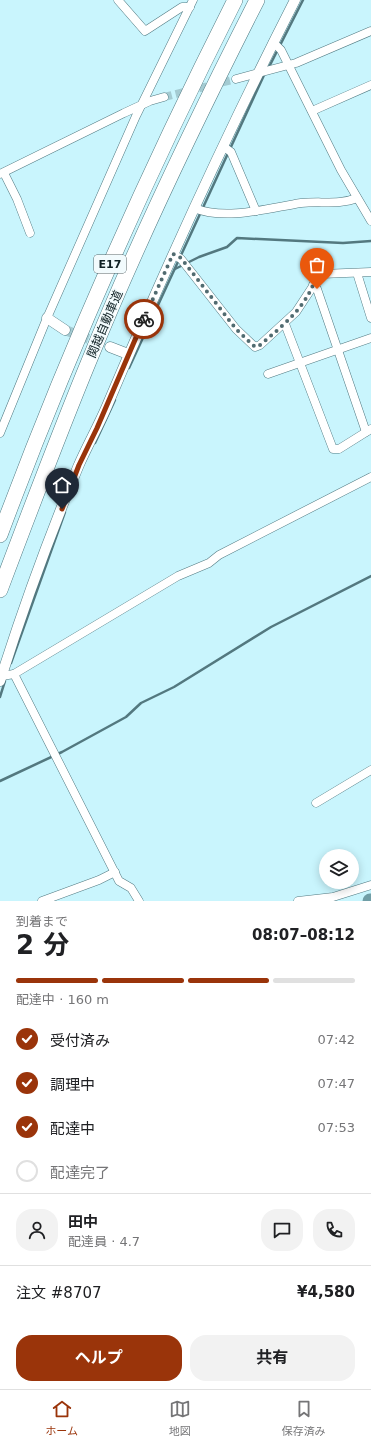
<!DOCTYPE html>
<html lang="ja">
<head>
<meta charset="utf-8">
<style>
  :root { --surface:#fff; --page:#f2f2f2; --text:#202124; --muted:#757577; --line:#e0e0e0; --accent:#9a340a }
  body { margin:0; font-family:"DejaVu Sans","Noto Sans JP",sans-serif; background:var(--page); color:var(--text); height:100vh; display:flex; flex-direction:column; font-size:15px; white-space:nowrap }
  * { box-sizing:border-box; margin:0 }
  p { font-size:13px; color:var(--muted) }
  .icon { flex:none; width:22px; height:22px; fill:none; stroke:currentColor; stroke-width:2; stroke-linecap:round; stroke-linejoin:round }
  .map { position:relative; height:901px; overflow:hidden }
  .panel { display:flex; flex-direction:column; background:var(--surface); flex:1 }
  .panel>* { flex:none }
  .controls { position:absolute; left:319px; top:849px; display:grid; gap:8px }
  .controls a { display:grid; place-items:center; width:40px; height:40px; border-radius:50%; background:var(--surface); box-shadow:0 2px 10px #0003; font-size:20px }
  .pin { position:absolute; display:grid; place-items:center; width:34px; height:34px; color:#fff; margin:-41px -17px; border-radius:50% 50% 50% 0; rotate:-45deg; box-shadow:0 0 4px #0007 }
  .pin .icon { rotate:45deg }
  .courier { position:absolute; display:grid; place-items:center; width:40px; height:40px; margin:-20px; border:3px solid #9a340a; border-radius:50%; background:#fff; color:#222; box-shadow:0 1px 5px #0007 }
  .overview em { font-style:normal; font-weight:700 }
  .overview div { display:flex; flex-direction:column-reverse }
  .overview { display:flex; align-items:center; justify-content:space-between; height:68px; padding:0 16px }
  h1 { font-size:26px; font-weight:700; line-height:30px }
  .bar { display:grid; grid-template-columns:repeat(4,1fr); gap:6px 4px; align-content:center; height:48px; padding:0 16px }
  .bar i { height:5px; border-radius:3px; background:var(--line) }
  .bar .on { background:var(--accent) }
  .bar p { grid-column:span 4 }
  .line { display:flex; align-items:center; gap:10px; padding:0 16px; border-top:1px solid var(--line) }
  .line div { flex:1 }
  .round { display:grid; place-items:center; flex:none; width:42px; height:42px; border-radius:16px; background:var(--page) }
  ol { padding:0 16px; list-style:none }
  li { display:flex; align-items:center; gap:12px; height:44px }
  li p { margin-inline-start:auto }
  li .icon { padding:4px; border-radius:50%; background:var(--accent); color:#fff; stroke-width:4 }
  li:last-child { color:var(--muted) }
  li i { width:22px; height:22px; border:2px solid var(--line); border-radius:50% }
  .primary-button { display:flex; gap:8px; margin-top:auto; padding:8px 16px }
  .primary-button a { flex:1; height:46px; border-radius:16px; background:var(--accent); color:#fff; font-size:16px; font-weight:700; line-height:46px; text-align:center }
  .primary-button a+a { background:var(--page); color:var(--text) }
  .menu { display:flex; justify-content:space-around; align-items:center; height:56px; border-top:1px solid var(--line); background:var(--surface); font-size:11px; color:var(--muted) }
  .menu a { display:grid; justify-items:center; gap:2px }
  .menu .on { color:var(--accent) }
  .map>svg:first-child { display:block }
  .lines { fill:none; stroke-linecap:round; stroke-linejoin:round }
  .stream { stroke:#53787f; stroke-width:2.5 }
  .river { stroke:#709ea6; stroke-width:15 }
  .minor-tunnel { stroke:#a4cbd2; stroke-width:8; stroke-dasharray:8 4; stroke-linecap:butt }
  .tertiary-tunnel { stroke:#a4cbd2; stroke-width:10; stroke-dasharray:10 5; stroke-linecap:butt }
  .minor-casing { stroke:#517a82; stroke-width:9 }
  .tertiary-casing { stroke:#517a82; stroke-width:11 }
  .motorway-casing { stroke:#517a82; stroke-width:16 }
  .minor { stroke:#fff; stroke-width:8 }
  .tertiary { stroke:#fff; stroke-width:10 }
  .motorway { stroke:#fff; stroke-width:15 }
  .done { stroke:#516b70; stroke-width:4; stroke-dasharray:0 7.2 }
  .route { stroke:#9a340a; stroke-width:5 }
  .labels { text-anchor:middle; stroke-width:3; stroke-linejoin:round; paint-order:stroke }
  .shield { fill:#f2fbfd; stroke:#546265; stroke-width:1 }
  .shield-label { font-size:11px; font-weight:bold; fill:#102124 }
  .street-label { font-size:12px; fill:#102124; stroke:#f2fbfd }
</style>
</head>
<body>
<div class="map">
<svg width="371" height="901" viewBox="0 0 371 901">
  <rect width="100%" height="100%" fill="#c9f5fd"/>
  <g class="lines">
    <!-- stream -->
    <g class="stream">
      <path d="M268 69 303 0"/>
      <path d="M175 269 199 257 227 247 237 238 343 243 371 241"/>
      <path d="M129 368 265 73"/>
      <path d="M95 443 115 400"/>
      <path d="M11 663 65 512"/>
      <path d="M0 697 5 681"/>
      <path d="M0 781 62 752 126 717 141 703 174 687 271 627 371 576"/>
    </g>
    <!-- river -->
    <path class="river" d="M370 901H371"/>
    <!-- minor-tunnel -->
    <path class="minor-tunnel" d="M164 97 236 79"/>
    <!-- tertiary-tunnel -->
    <path class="tertiary-tunnel" d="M65 330 110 347"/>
    <defs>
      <g id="minor">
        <path d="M118 0 145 31 182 7H190"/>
        <path d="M273 42 281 50 341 170 371 221"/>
        <path d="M236 79 296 63 371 31"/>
        <path d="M312 111 371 85"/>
        <path d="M224 147 231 152 256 211"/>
        <path d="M4 173 17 199 30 233"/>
        <path d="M0 174 124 113 150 101 164 97"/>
        <path d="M194 208C226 221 269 208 301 203 320 201 340 205 357 198"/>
        <path d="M173 254 181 259 236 329 255 347 260 345 296 312 321 274 371 272"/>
        <path d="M357 273 371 318"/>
        <path d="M313 285 317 289 366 432"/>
        <path d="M285 324 333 449H339L371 429"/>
        <path d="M268 374 371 338"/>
        <path d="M0 433 47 318 136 116 193 0"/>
        <path d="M14 674 178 576 209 563 219 555 371 477"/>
        <path d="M2 676 14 674 119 881 131 888 139 901"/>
        <path d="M316 803 371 770"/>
        <path d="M42 901 99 880 115 872"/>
        <path d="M298 901 333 897 371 885"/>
      </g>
      <g id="tertiary">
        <path d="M47 318 65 330"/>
        <path d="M110 347 128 354"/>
        <path d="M0 681C23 608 49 537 78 467 87 446 98 427 107 406 165 269 227 133 295 0"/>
      </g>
      <g id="motorway">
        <path d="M0 535C68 352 147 174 235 0"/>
        <path d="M0 590C29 513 58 436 89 361 139 238 197 118 257 0"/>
      </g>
    </defs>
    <!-- minor casing -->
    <use href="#minor" class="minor-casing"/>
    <!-- tertiary casing -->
    <use href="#tertiary" class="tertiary-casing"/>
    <!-- motorway casing -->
    <use href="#motorway" class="motorway-casing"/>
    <!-- minor -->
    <use href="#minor" class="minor"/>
    <!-- tertiary -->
    <use href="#tertiary" class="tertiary"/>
    <!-- motorway -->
    <use href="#motorway" class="motorway"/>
  </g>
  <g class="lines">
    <!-- done -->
    <path class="done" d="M144 319 173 254 181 258 236 329 255 347 260 345C281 327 302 311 313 285L317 289"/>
    <!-- route -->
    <path class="route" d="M62 509 79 465 97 428 144 319"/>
  </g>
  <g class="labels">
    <!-- shield labels -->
    <rect class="shield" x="94" y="255" width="32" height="18" rx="3"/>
    <g class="shield-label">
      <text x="110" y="268">E17</text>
    </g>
    <!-- street labels -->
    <g class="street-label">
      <text transform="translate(105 324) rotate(-67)" y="4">関越自動車道</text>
    </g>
  </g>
</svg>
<div class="controls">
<a><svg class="icon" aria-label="layers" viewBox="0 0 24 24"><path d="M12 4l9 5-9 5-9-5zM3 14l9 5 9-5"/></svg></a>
</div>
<div class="pin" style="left:317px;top:289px;background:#ea580c"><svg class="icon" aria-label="bag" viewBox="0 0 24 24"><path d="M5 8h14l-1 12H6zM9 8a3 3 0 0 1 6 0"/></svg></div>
<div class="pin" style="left:62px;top:509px;background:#1f2937"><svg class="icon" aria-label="home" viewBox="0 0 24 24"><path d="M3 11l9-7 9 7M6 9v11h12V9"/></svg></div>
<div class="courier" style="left:144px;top:319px"><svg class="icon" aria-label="bike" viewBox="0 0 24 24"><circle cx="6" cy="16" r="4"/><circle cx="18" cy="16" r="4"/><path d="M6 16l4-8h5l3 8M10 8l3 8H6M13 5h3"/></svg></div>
</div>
<section class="panel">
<div class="overview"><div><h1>2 分</h1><p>到着まで</p></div><em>08:07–08:12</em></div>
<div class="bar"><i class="on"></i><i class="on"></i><i class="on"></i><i></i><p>配達中 · 160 m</p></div>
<ol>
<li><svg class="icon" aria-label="check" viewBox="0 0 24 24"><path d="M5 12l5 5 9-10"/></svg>受付済み<p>07:42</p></li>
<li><svg class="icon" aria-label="check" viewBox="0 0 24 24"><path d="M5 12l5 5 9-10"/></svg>調理中<p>07:47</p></li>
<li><svg class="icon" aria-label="check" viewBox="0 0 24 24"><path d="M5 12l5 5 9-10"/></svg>配達中<p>07:53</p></li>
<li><i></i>配達完了</li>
</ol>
<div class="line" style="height:72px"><a class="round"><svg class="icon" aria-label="person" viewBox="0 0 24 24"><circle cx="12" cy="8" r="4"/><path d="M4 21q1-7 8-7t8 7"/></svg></a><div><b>田中</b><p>配達員 · 4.7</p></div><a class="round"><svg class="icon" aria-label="chat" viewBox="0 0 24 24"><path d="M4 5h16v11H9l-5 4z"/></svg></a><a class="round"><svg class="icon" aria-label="phone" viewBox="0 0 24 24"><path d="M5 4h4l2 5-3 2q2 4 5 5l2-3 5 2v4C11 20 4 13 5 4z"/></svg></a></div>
<div class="line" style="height:52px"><div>注文 #8707</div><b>¥4,580</b></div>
<div class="primary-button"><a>ヘルプ</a><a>共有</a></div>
</section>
<nav class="menu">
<a class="on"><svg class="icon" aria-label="home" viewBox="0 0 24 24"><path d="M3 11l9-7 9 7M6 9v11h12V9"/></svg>ホーム</a>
<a><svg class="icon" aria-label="map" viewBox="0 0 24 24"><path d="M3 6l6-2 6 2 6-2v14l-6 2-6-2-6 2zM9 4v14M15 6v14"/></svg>地図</a>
<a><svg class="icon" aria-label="saved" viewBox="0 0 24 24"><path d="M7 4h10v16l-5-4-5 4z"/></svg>保存済み</a>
</nav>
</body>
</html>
